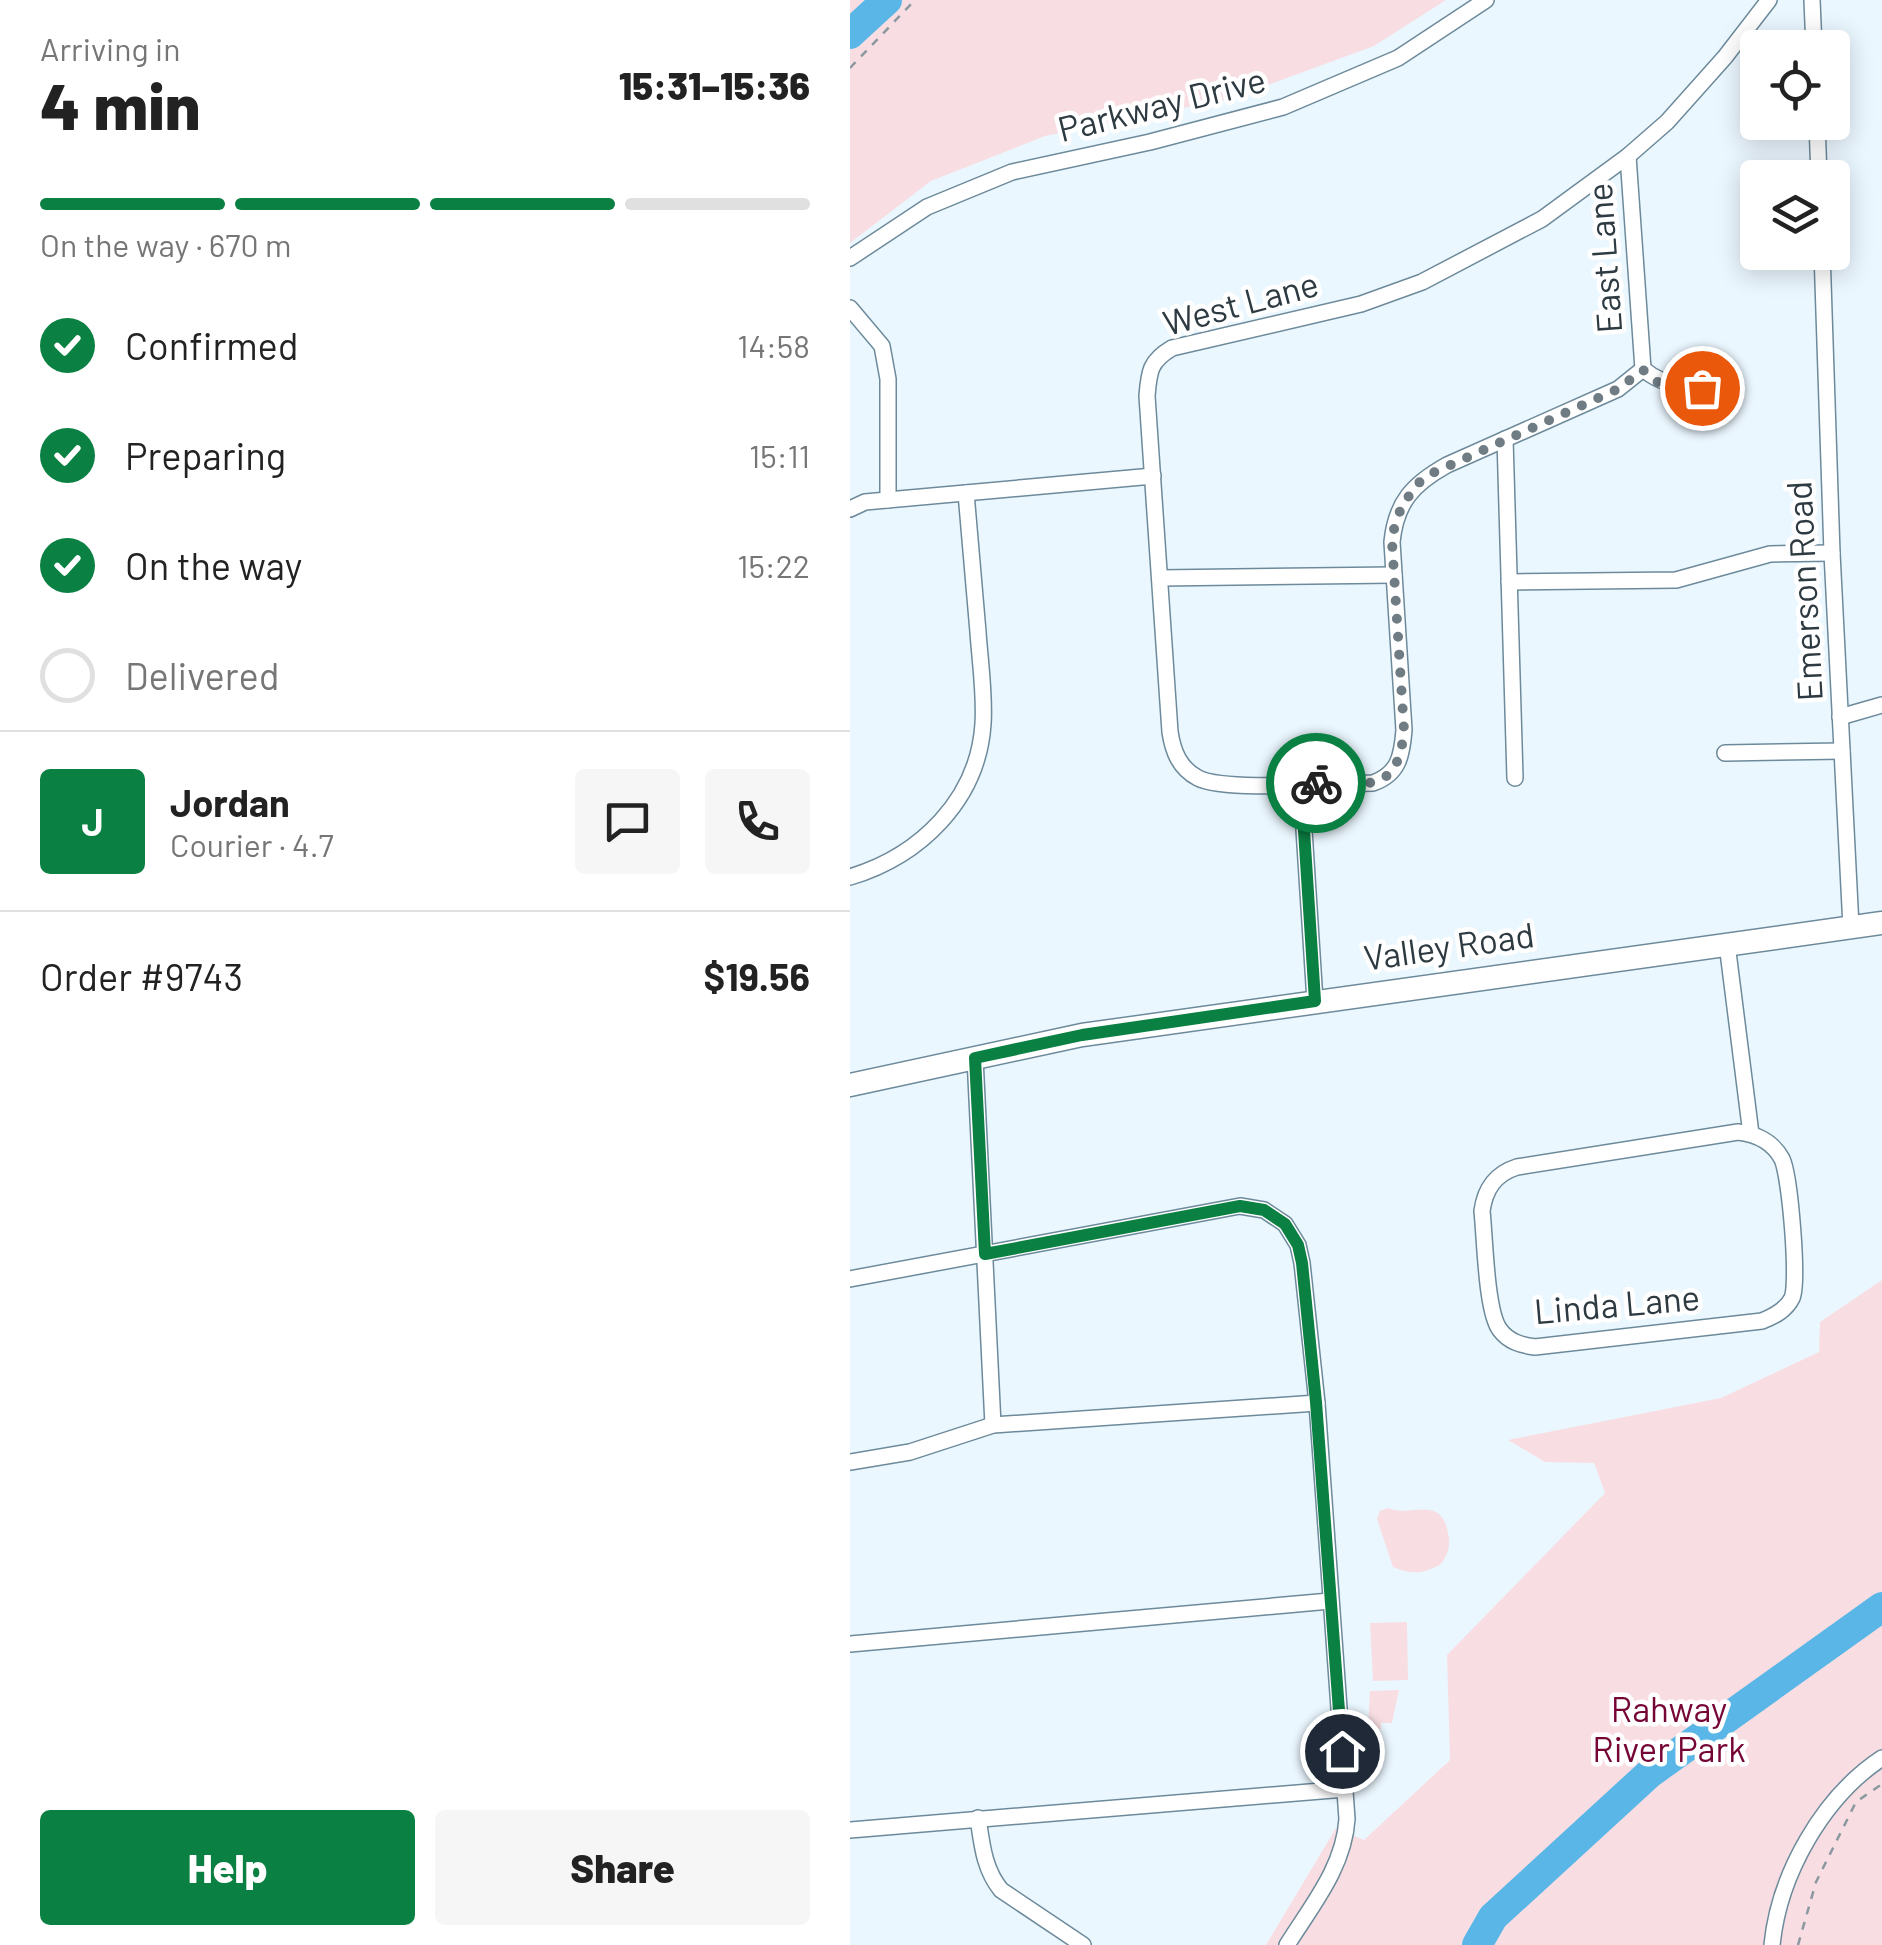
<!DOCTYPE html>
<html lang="en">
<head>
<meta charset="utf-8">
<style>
  :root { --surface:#fff; --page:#f6f6f6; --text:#222; --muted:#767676; --line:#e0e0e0; --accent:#0b8043 }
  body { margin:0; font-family:Barlow,sans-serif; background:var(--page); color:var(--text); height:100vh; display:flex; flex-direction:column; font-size:38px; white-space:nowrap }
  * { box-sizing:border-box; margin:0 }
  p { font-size:32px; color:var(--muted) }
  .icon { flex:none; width:55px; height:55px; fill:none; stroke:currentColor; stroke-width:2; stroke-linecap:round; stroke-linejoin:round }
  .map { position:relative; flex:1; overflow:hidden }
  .side { display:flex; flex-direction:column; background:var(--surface); width:850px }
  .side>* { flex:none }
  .fabs { position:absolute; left:890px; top:30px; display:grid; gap:20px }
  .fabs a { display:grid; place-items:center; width:110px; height:110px; border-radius:10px; background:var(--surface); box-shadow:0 5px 25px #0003; font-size:50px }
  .pin { position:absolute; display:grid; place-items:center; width:85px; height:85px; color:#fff; margin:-42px; border:5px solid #fff; border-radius:50%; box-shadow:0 2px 10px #0007 }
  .courier { position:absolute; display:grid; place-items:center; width:100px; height:100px; margin:-50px; border:8px solid #0b8043; border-radius:50%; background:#fff; color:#222; box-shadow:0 2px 12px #0007 }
  .head em { font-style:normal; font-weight:800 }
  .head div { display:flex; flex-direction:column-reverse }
  .head { display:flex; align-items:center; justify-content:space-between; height:170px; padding:0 40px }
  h1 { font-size:65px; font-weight:800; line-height:75px }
  .bar { display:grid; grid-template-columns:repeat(4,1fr); gap:15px 10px; align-content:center; height:120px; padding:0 40px }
  .bar i { height:12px; border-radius:8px; background:var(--line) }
  .bar .current { background:var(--accent) }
  .bar p { grid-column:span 4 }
  .line { display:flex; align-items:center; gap:25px; padding:0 40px; border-top:2px solid var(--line) }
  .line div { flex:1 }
  .round { display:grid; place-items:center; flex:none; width:105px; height:105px; border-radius:10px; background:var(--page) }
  ol { padding:0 40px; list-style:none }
  li { display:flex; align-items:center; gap:30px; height:110px }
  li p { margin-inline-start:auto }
  li .icon { padding:10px; border-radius:50%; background:var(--accent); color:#fff; stroke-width:4 }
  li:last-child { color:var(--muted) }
  li i { width:55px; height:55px; border:5px solid var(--line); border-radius:50% }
  .button { display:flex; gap:20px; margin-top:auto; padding:20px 40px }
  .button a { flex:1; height:115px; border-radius:10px; background:var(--accent); color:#fff; font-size:40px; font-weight:800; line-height:115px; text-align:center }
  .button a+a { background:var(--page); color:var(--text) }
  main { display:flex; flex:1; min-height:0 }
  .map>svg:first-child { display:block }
  .green { fill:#f8dee3 }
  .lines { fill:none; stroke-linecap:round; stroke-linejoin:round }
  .river { stroke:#59b6e6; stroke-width:30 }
  .street-casing { stroke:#6d8a9b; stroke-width:18 }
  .secondary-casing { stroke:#6d8a9b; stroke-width:25 }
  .path { stroke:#8c98a0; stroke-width:2.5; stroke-dasharray:8 8; stroke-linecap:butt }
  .street { stroke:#fff; stroke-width:15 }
  .secondary { stroke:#fff; stroke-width:22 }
  .done { stroke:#707c84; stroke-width:10; stroke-dasharray:0 18 }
  .route { stroke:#0b8043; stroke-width:12 }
  .labels { text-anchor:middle; stroke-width:9; stroke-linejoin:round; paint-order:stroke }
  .street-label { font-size:35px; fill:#2e3a41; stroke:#fff }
  .park-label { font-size:35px; fill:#750535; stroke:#fff }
</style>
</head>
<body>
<main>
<section class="side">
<div class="head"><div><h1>4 min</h1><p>Arriving in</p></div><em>15:31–15:36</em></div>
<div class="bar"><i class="current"></i><i class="current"></i><i class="current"></i><i></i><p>On the way · 670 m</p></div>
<ol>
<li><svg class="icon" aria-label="check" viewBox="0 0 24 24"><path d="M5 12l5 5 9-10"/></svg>Confirmed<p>14:58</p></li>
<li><svg class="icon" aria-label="check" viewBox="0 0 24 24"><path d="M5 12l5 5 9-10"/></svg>Preparing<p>15:11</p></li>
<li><svg class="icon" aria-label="check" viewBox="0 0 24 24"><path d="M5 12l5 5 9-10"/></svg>On the way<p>15:22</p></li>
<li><i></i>Delivered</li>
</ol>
<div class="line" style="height:180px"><b class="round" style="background:var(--accent);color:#fff">J</b><div><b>Jordan</b><p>Courier · 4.7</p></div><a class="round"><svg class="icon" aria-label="chat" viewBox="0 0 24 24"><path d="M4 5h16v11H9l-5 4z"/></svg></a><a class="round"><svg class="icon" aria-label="phone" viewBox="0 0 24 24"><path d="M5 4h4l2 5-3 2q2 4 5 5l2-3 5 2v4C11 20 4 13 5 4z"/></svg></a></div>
<div class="line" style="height:130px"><div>Order #9743</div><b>$19.56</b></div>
<div class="button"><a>Help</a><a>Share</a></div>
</section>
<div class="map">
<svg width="1032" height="1945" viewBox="0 0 1032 1945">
  <rect width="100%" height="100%" fill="#ebf7ff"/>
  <!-- green -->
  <g class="green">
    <path d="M0 0H596L524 46 383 98 195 136 81 181 0 243Z"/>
    <path d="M1032 1280V1945H416L486 1828 514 1840 600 1760 597 1655 755 1493 744 1463 695 1462 658 1440 871 1398 969 1352 970 1322Z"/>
    <path d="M538 1508C561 1518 591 1494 598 1533 601 1545 598 1554 591 1564 574 1574 561 1575 543 1567L527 1519 530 1511Z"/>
    <path d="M557 1622 558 1680 523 1681 520 1623Z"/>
    <path d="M549 1690 542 1723H531V1729L518 1728 520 1691Z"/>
  </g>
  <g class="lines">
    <!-- river -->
    <g class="river">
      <path d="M0 34 37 0"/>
      <path d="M627 1945 643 1917 800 1773 1032 1607"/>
    </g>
    <defs>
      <g id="street">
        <path d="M962 0 964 48"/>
        <path d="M967 122 969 178"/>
        <path d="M778 156 793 369"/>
        <path d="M972 252 982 553 1001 927"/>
        <path d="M0 258 77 207 162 172 300 142 433 107 548 58 636 0"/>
        <path d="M0 308 32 346 38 379V500"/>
        <path d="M793 369 768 389 597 465C563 484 546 502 542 542L554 730C552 755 549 774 523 783 486 783 375 792 348 778 329 768 323 751 320 732L297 396C299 371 300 361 322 348L511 304 572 282 692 219 778 156 817 122 875 57 919 0"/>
        <path d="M793 369C819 391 850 388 883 386"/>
        <path d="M655 439 665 778"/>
        <path d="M0 509 15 502 303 476"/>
        <path d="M310 578 544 575"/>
        <path d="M659 582 826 580 920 554 982 553"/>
        <path d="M990 717 1032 705"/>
        <path d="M875 753 992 751"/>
        <path d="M451 783 465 1001"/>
        <path d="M0 877C70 856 128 800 133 724 135 694 130 662 128 632 124 585 120 539 116 493"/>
        <path d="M877 944 901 1134"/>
        <path d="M125 1058 143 1425"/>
        <path d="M888 1132C906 1134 923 1142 932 1159 940 1176 949 1282 942 1298 936 1310 925 1316 912 1321L685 1347C671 1345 659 1342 650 1330 636 1312 635 1238 632 1211 635 1189 645 1174 667 1167Z"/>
        <path d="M0 1279 390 1206 414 1210 435 1224 448 1245 452 1263 467 1403 497 1819C494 1867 462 1905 437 1945"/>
        <path d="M0 1462 60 1452 143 1425 467 1403"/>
        <path d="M0 1644 480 1601"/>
        <path d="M128 1818C132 1845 134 1869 151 1890L233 1945"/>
        <path d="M0 1830 495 1789"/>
        <path d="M922 1945C929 1874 973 1797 1032 1758"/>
      </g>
      <path id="secondary" d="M0 1085 232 1035 1032 923"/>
    </defs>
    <!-- street casing -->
    <use href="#street" class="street-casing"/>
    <!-- secondary casing -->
    <use href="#secondary" class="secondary-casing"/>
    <!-- path -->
    <g class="path">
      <path d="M0 68 65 0"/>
      <path d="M948 1945 966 1882 1006 1802 1032 1784"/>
    </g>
    <!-- street -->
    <use href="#street" class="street"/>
    <!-- secondary -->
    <use href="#secondary" class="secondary"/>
  </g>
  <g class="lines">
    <!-- done -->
    <path class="done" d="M466 783C518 783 548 795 554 730L542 542C545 513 556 498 574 477L768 389 793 370 810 384 852 388"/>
    <!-- route -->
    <path class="route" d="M466 783 451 784 465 1001 232 1035 125 1058 135 1254 390 1206 414 1210 435 1224 448 1245 452 1263 466 1402 492 1751"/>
  </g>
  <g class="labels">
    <!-- street labels -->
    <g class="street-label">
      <text transform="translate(312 105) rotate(-14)" y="12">Parkway Drive</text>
      <text transform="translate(755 258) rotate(-94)" y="12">East Lane</text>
      <text transform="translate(391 304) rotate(-15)" y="12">West Lane</text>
      <text transform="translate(955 591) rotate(-93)" y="12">Emerson Road</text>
      <text transform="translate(599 947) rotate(-8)" y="12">Valley Road</text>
      <text transform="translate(767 1305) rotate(-5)" y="12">Linda Lane</text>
    </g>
    <!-- park labels -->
    <g class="park-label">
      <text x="819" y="1722">Rahway<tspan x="819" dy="40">River Park</tspan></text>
    </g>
  </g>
</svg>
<div class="fabs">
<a><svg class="icon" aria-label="locate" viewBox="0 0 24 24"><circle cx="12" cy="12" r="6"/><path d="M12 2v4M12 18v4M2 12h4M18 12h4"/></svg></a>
<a><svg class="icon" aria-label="layers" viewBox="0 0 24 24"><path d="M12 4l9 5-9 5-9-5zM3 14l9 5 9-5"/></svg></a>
</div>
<div class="pin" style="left:852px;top:388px;background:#ea580c"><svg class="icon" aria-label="bag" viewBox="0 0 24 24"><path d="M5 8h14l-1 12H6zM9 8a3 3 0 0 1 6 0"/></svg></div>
<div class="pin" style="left:492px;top:1751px;background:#1f2937"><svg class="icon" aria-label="home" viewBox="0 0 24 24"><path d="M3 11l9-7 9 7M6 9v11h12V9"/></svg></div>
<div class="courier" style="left:466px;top:783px"><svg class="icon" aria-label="bike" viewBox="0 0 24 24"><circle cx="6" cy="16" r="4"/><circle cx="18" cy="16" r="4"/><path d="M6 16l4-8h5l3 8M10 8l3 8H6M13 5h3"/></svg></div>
</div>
</main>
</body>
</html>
